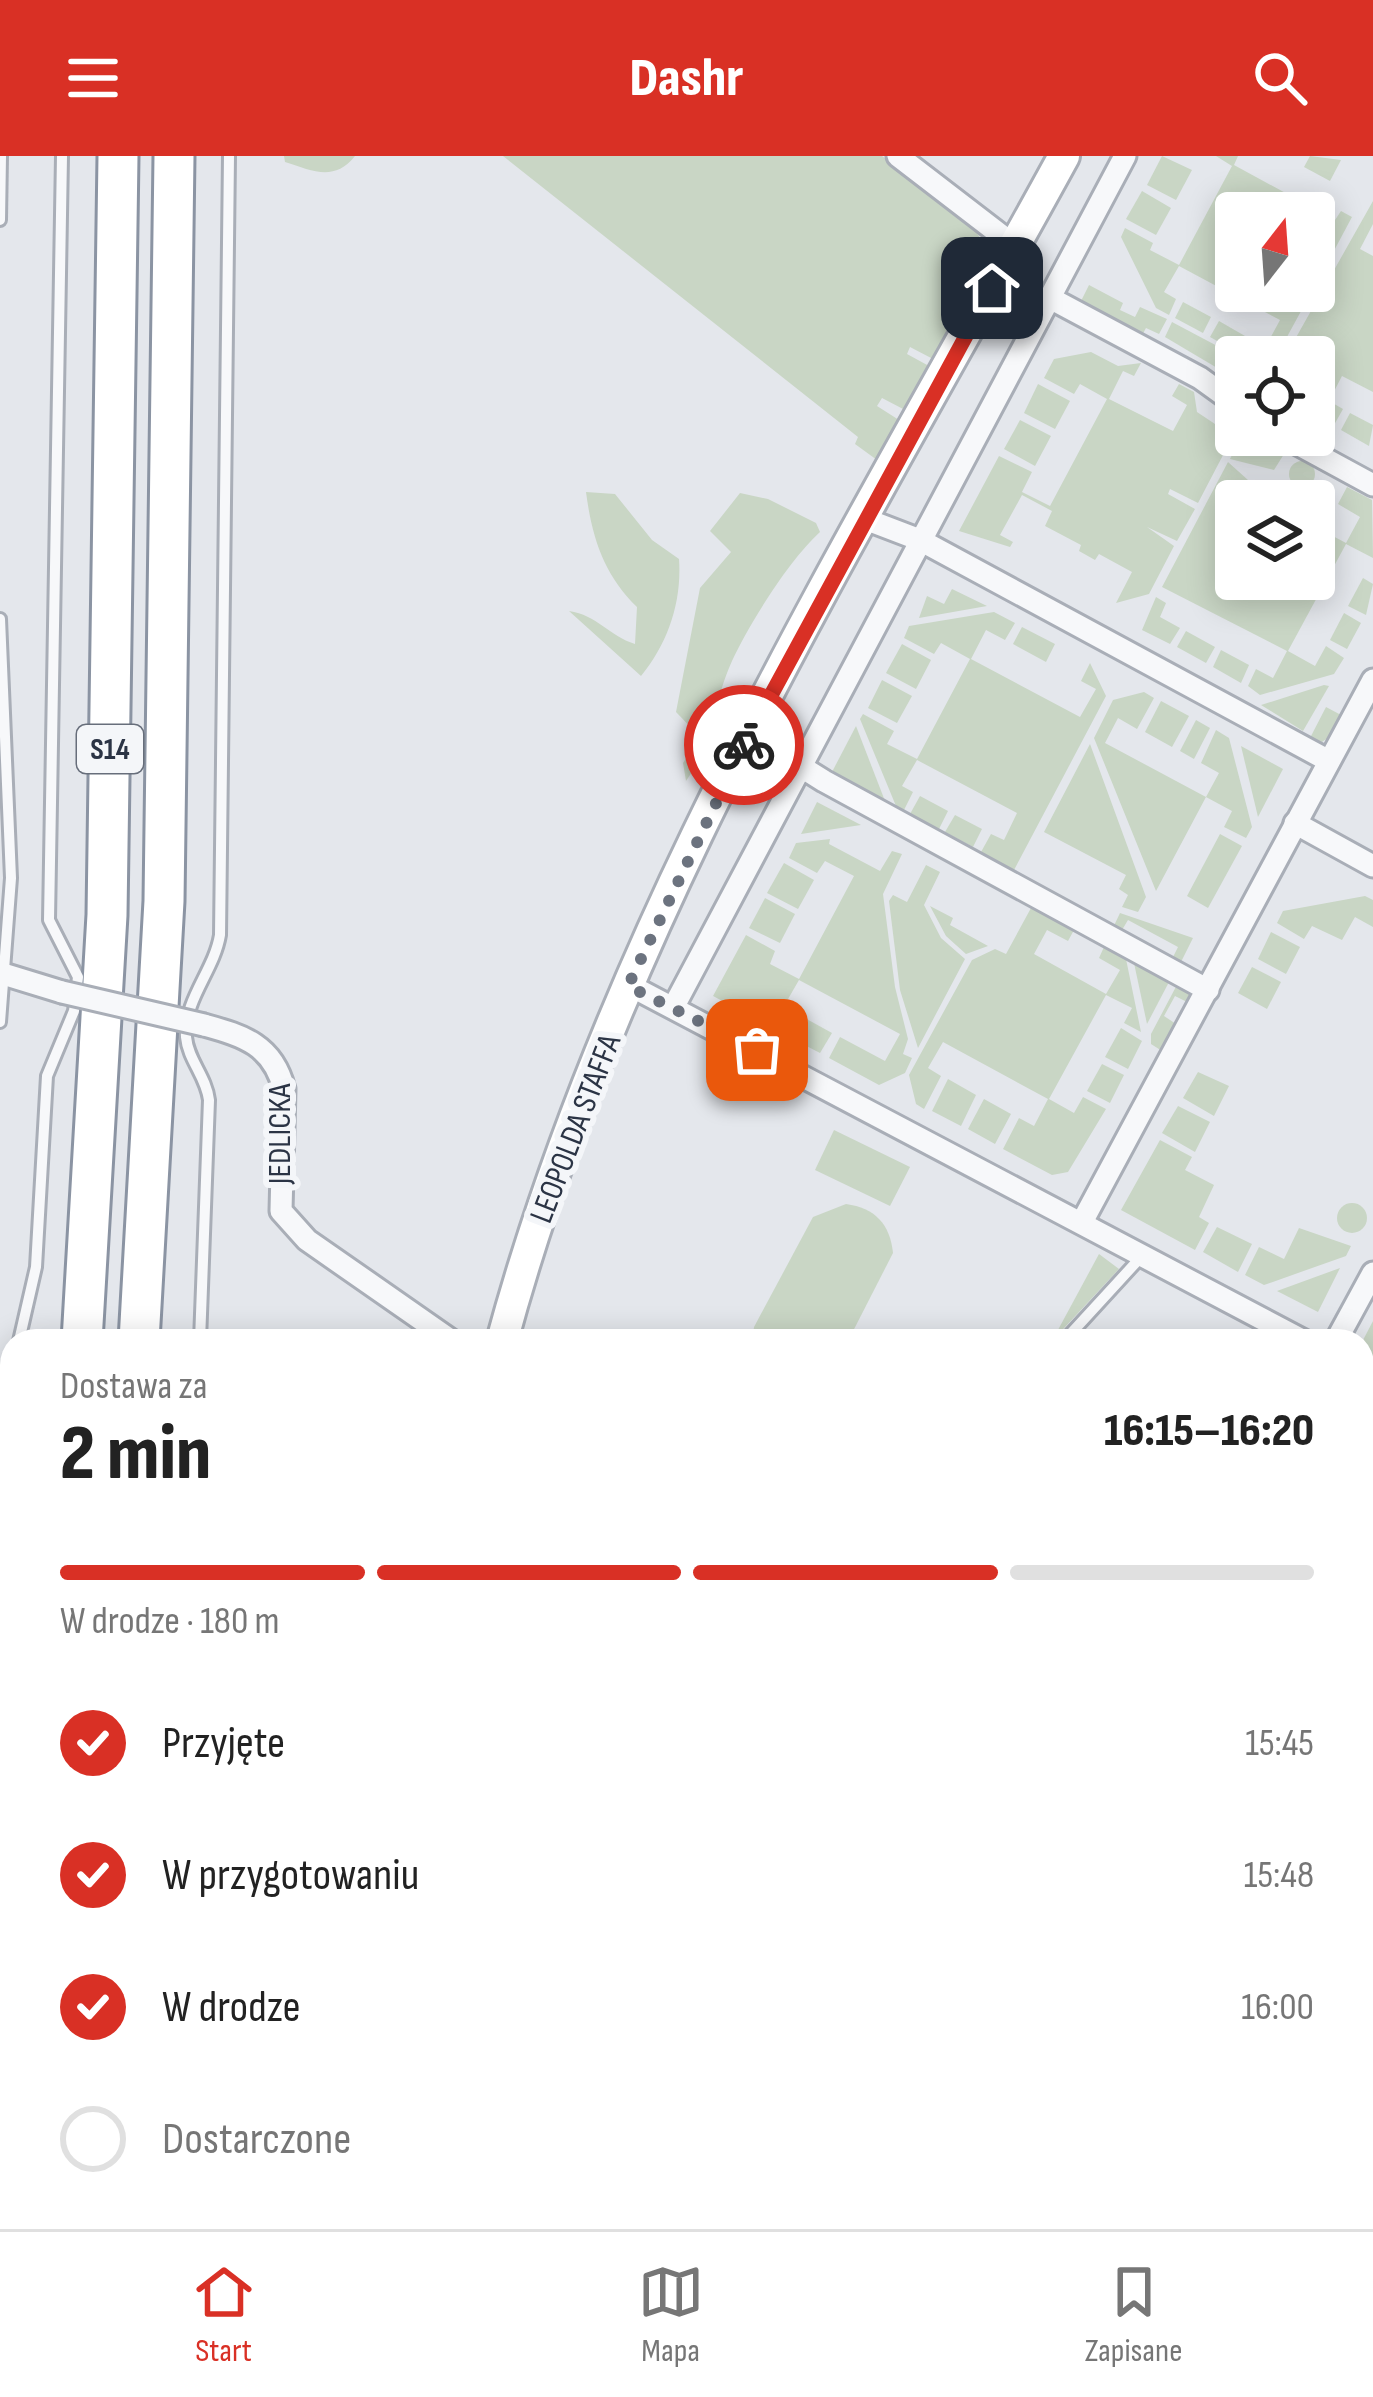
<!DOCTYPE html>
<html lang="pl">
<head>
<meta charset="utf-8">
<style>
  :root { --surface:#fff; --page:#f6f6f6; --text:#222; --muted:#767676; --line:#e0e0e0; --accent:#d93025 }
  body { margin:0; font-family:"Sofia Sans Condensed",sans-serif; background:var(--page); color:var(--text); height:100vh; display:flex; flex-direction:column; font-size:45px; white-space:nowrap }
  * { box-sizing:border-box; margin:0 }
  p { font-size:39px; color:var(--muted) }
  .icon { flex:none; width:66px; height:66px; fill:none; stroke:currentColor; stroke-width:2; stroke-linecap:round; stroke-linejoin:round }
  .map { position:relative; flex:1; overflow:hidden }
  .drawer { position:absolute; left:0px; top:1173px; width:1374px; height:900px; display:flex; flex-direction:column; background:var(--surface); border-radius:36px 36px 0 0; box-shadow:0 6px 30px #0003 }
  .drawer>* { flex:none }
  .needle { width:78px; rotate:17deg }
  .fabs { position:absolute; left:1215px; top:36px; display:grid; gap:24px }
  .fabs a { display:grid; place-items:center; width:120px; height:120px; border-radius:12px; background:var(--surface); box-shadow:0 6px 30px #0003; font-size:60px }
  .pin { position:absolute; display:grid; place-items:center; width:102px; height:102px; color:#fff; margin:-51px; border-radius:24px; box-shadow:0 6px 18px #0006 }
  .courier { position:absolute; display:grid; place-items:center; width:120px; height:120px; margin:-60px; border:9px solid #d93025; border-radius:50%; background:#fff; color:#222; box-shadow:0 3px 15px #0007 }
  .head em { font-style:normal; font-weight:800 }
  .head div { display:flex; flex-direction:column-reverse }
  .head { display:flex; align-items:center; justify-content:space-between; height:204px; padding:0 60px }
  h1 { font-size:78px; font-weight:800; line-height:90px }
  .bar { display:grid; grid-template-columns:repeat(4,1fr); gap:18px 12px; align-content:center; height:144px; padding:0 60px }
  .bar i { height:15px; border-radius:9px; background:var(--line) }
  .bar .current { background:var(--accent) }
  .bar p { grid-column:span 4 }
  ol { padding:0 60px; list-style:none }
  li { display:flex; align-items:center; gap:36px; height:132px }
  li p { margin-inline-start:auto }
  li .icon { padding:12px; border-radius:50%; background:var(--accent); color:#fff; stroke-width:4 }
  li:last-child { color:var(--muted) }
  li i { width:66px; height:66px; border:6px solid var(--line); border-radius:50% }
  header { display:flex; justify-content:space-between; align-items:center; height:156px; padding:0 60px; background:var(--accent); color:#fff; font-size:54px; font-weight:800 }
  .tabs { display:flex; justify-content:space-around; align-items:center; height:168px; border-top:3px solid var(--line); background:var(--surface); font-size:33px; color:var(--muted) }
  .tabs a { display:grid; justify-items:center; gap:6px }
  .tabs .current { color:var(--accent) }
  .map>svg:first-child { display:block }
  .green { fill:#c9d6c5 }
  .lines { fill:none; stroke-linecap:round; stroke-linejoin:round }
  .lane-casing { stroke:#a9aeb7; stroke-width:16 }
  .street-casing { stroke:#a9aeb7; stroke-width:27 }
  .secondary-casing { stroke:#a9aeb7; stroke-width:36 }
  .highway-casing { stroke:#8b94a3; stroke-width:45 }
  .lane { stroke:#f7f8fa; stroke-width:10 }
  .street { stroke:#f7f8fa; stroke-width:21 }
  .secondary { stroke:#fff; stroke-width:30 }
  .highway { stroke:#fff; stroke-width:39 }
  .street-bridge-casing { stroke:#a9aeb7; stroke-width:27; stroke-linecap:butt }
  .street-bridge { stroke:#f7f8fa; stroke-width:21 }
  .done { stroke:#6c737f; stroke-width:12; stroke-dasharray:0 21.6 }
  .route { stroke:#d93025; stroke-width:15 }
  .labels { text-anchor:middle; stroke-width:12; stroke-linejoin:round; paint-order:stroke }
  .shield { fill:#f4f6f9; stroke:#676e7b; stroke-width:3 }
  .shield-label { font-size:30px; font-weight:bold; fill:#2b3445 }
  .street-label { font-size:33px; fill:#2b3445; stroke:#f4f6f9 }
</style>
</head>
<body>
<header><svg class="icon" aria-label="menu" viewBox="0 0 24 24"><path d="M4 6h16M4 12h16M4 18h16"/></svg>Dashr<svg class="icon" aria-label="search" viewBox="0 0 24 24"><circle cx="10" cy="10" r="6"/><path d="M15 15l6 6"/></svg></header>
<div class="map">
<svg width="1373" height="2073" viewBox="0 0 1373 2073">
  <rect width="100%" height="100%" fill="#e4e7ec"/>
  <!-- green -->
  <g class="green">
    <path d="M284 0H355C334 26 313 15 285 6Z"/>
    <path d="M503 0H882L971 69 991 97 933 203 910 191 907 198 929 210 905 254 882 242 877 250 899 264 877 304 855 288 858 281Z"/>
    <path d="M1162 0 1192 14 1176 44 1147 29Z"/>
    <path d="M1216 0H1238L1234 9 1335 64 1341 55 1352 61 1314 132V57H1236V135H1312L1276 201 1246 200 1254 184 1266 190 1280 164 1179 110 1164 136 1176 143 1169 159 1156 152 1121 81 1125 72 1153 87 1150 94 1179 109 1232 10Z"/>
    <path d="M1310 0 1341 4 1330 25 1304 11Z"/>
    <path d="M1142 35 1171 52 1156 79 1126 63Z"/>
    <path d="M1373 45V68L1360 93 1373 100V236L1342 220 1329 245 1343 253 1334 269 1314 255V201H1285Z"/>
    <path d="M1089 129 1123 147 1120 154 1135 161 1140 151 1167 163 1159 178 1146 172 1140 183 1078 151Z"/>
    <path d="M1183 146 1211 161 1203 177 1175 162Z"/>
    <path d="M1219 165 1245 180 1237 196 1210 181Z"/>
    <path d="M1172 166 1238 201 1229 219 1165 181Z"/>
    <path d="M1091 196 1118 210 1141 207 1134 220 1123 215 1109 243 1173 275 1187 249 1172 240 1179 228 1194 236 1197 256 1233 280 1198 347 1170 333 1168 338 1195 353 1177 385 1147 371 1174 390 1149 438 1116 447 1132 416 1099 398 1095 404 1079 395 1081 389 1045 370 1052 355 1022 339 1000 379 1013 386 1010 391 959 375 999 300 1032 316 1022 336 1050 350 1107 243 1080 228 1074 238 1044 222 1054 203Z"/>
    <path d="M1038 228 1070 245 1055 273 1024 257Z"/>
    <path d="M1350 257 1373 269 1369 290 1341 274Z"/>
    <path d="M1020 264 1051 280 1035 310 1004 293Z"/>
    <path d="M1265 285 1284 298 1274 314 1230 303 1238 286 1252 291Z"/>
    <circle cx="1302" cy="318" r="13"/>
    <path d="M1228 306 1248 324 1245 333 1267 345H1236V423H1314V370L1346 387 1360 361 1338 348 1347 331 1372 344 1373 402 1346 388 1288 495 1315 510 1326 490 1344 502 1334 518 1260 539 1248 530 1256 513 1273 522 1287 495 1162 431Z"/>
    <path d="M586 336 615 338 652 384 679 403C682 446 668 487 641 520L569 455C597 459 609 480 635 488L637 451C604 419 592 382 586 336Z"/>
    <path d="M740 337 768 343 816 367 820 376C790 403 749 468 732 505 711 551 719 577 686 625L683 607 700 581 676 556 700 432 731 396 710 375Z"/>
    <path d="M1363 422 1373 428 1366 459 1348 450Z"/>
    <path d="M952 433 987 450 919 462 927 440 944 448Z"/>
    <path d="M1156 441 1166 447 1160 461 1180 472 1170 488 1142 474Z"/>
    <path d="M994 456 1015 467 1005 484 986 474 971 503 1080 561 1096 533 1081 525 1090 507 1106 540 1014 714 981 696 991 678 1004 684 1017 657 917 604 902 630 913 636 904 654 896 650 860 563 863 558 894 575 887 588 917 603 970 503 941 487 934 498 904 482 909 470Z"/>
    <path d="M1344 457 1361 467 1347 493 1330 484Z"/>
    <path d="M1022 471 1055 488 1046 506 1013 488Z"/>
    <path d="M1186 475 1215 491 1206 507 1177 491Z"/>
    <path d="M902 488 931 504 916 533 886 517Z"/>
    <path d="M1221 494 1249 509 1241 527 1213 511Z"/>
    <path d="M882 524 912 540 897 567 868 552Z"/>
    <path d="M1324 529 1329 530 1303 575 1261 549Z"/>
    <path d="M1144 536 1154 542 1137 573 1118 562 1105 587 1206 641 1219 617 1201 607 1216 574 1229 582 1252 671 1246 682 1224 671 1232 655 1206 641 1156 735 1094 582 1113 544Z"/>
    <path d="M1161 545 1189 560 1172 591 1145 576Z"/>
    <path d="M1326 551 1341 559 1332 579 1322 586 1309 584Z"/>
    <path d="M1196 564 1210 572 1194 603 1180 595Z"/>
    <path d="M856 570 885 645 832 616Z"/>
    <path d="M1090 588 1146 741 1138 756 1122 751 1128 739 1119 733 1126 719 1044 676Z"/>
    <path d="M1241 590 1283 613 1258 661Z"/>
    <path d="M920 640 948 655 939 673 910 658Z"/>
    <path d="M817 646 861 669 801 678Z"/>
    <path d="M955 659 982 673 973 691 945 676Z"/>
    <path d="M1220 678 1242 690 1208 752 1187 740Z"/>
    <path d="M830 683 829 688 880 715 892 695 902 698 883 738 895 831 908 883 903 898 912 902 905 917 879 929 829 902 840 881 885 905 900 878 799 824 784 850 795 857 783 877 713 840 746 779 775 795 770 808 799 823 854 720 825 705 817 717 789 702 796 687Z"/>
    <path d="M784 707 814 724 798 753 767 737Z"/>
    <path d="M926 709 940 716 924 749 941 782 965 803 918 892 900 834 889 745 893 739 907 746Z"/>
    <path d="M1365 740 1373 744V771L1355 761 1342 784 1312 770 1304 783 1277 767 1283 755Z"/>
    <path d="M765 742 795 758 780 787 749 772Z"/>
    <path d="M930 750 953 762 950 769 988 790 966 798 946 780Z"/>
    <path d="M1031 752 1074 774 1068 785 1047 774 1034 798 1106 838 1120 814 1099 802 1104 791 1126 803 1141 876 1124 867 1132 852 1106 839 1049 943 1074 957 1083 941 1106 953 1068 1016 1052 1019 1003 993 1019 962 1034 970 1048 943 943 886 928 912 941 920 924 953 916 948 909 919 972 804 995 793 1006 798Z"/>
    <path d="M1120 757 1193 782 1178 812 1170 807 1178 791 1128 764 1119 779 1111 776Z"/>
    <path d="M1271 776 1300 791 1286 818 1258 803Z"/>
    <path d="M1134 807 1169 826 1147 868Z"/>
    <path d="M1252 811 1281 826 1267 853 1238 837Z"/>
    <path d="M1179 825 1191 837 1187 846 1175 840 1164 860 1176 868 1162 895 1151 888V878Z"/>
    <path d="M803 861 832 877 820 897 791 882Z"/>
    <path d="M1121 872 1142 885 1128 913 1105 901Z"/>
    <path d="M1102 908 1124 919 1110 947 1087 935Z"/>
    <path d="M1198 916 1229 930 1214 960 1183 942Z"/>
    <path d="M948 923 976 939 961 970 932 955Z"/>
    <path d="M984 943 1011 958 995 988 968 973Z"/>
    <path d="M1178 950 1210 966 1195 996 1162 977Z"/>
    <path d="M834 974 910 1011 890 1050 815 1014Z"/>
    <path d="M1160 984 1192 1001 1185 1014 1214 1029 1199 1061 1209 1067 1195 1094 1121 1054Z"/>
    <circle cx="1352" cy="1062" r="15"/>
    <path d="M846 1048C875 1052 890 1068 893 1097L848 1185H752L754 1171 813 1061Z"/>
    <path d="M1217 1071 1252 1088 1238 1116 1203 1096Z"/>
    <path d="M1299 1072 1351 1090 1346 1100 1264 1129 1245 1119 1259 1091 1284 1103Z"/>
    <path d="M1099 1098 1119 1113 1052 1185Z"/>
    <path d="M1340 1112 1318 1156 1277 1135Z"/>
    <path d="M1373 1165V1838L1362 1829V1186Z"/>
    <path d="M140 2061H267L264 2073H138Z"/>
    <path d="M345 2061H460L458 2073H343Z"/>
    <path d="M896 2061H972V2073H894Z"/>
    <path d="M1102 2061H1188L1199 2073H1100Z"/>
  </g>
  <g class="lines">
    <defs>
      <g id="lane">
        <path d="M0 64 1 0"/>
        <path d="M0 463 11 722 0 866"/>
        <path d="M19 1185 36 1111 47 920 74 855 78 821 49 764 62 0"/>
        <path d="M200 1185 209 944C206 920 188 904 186 881 184 843 214 815 220 779L229 0"/>
        <path d="M1064 1185 1141 1101"/>
        <path d="M0 1417 12 1277"/>
        <path d="M67 2073 70 2061"/>
        <path d="M504 2073 507 2061"/>
      </g>
      <g id="street">
        <path d="M898 0 1015 90"/>
        <path d="M1050 142 1200 222 1236 248"/>
        <path d="M1281 279 1373 329"/>
        <path d="M865 363 920 384 1329 605"/>
        <path d="M749 578 824 625 1208 834"/>
        <path d="M1295 667 1373 710"/>
        <path d="M0 817 62 836"/>
        <path d="M629 829 1304 1185"/>
        <path d="M674 850 1125 0"/>
        <path d="M204 869C244 880 273 889 284 933L281 1055 307 1084 452 1185"/>
        <path d="M1082 1066 1373 524"/>
        <path d="M1336 1185 1373 1117"/>
        <path d="M1351 2061 1367 2073"/>
        <path d="M1003 2073 1009 2061"/>
      </g>
      <g id="secondary">
        <path d="M502 1185C617 761 855 382 1064 0"/>
        <path d="M312 2073 314 2061"/>
      </g>
      <g id="highway">
        <path d="M82 1185 107 759 118 0"/>
        <path d="M139 1185 164 745 174 0"/>
        <path d="M0 1854 12 1782"/>
        <path d="M17 2073 20 2061"/>
      </g>
    </defs>
    <!-- lane casing -->
    <use href="#lane" class="lane-casing"/>
    <!-- street casing -->
    <use href="#street" class="street-casing"/>
    <!-- secondary casing -->
    <use href="#secondary" class="secondary-casing"/>
    <!-- highway casing -->
    <use href="#highway" class="highway-casing"/>
    <!-- lane -->
    <use href="#lane" class="lane"/>
    <!-- street -->
    <use href="#street" class="street"/>
    <!-- secondary -->
    <use href="#secondary" class="secondary"/>
    <!-- highway -->
    <use href="#highway" class="highway"/>
    <defs>
      <path id="street-bridge" d="M62 836 204 869"/>
    </defs>
    <!-- street-bridge casing -->
    <use href="#street-bridge" class="street-bridge-casing"/>
    <!-- street-bridge -->
    <use href="#street-bridge" class="street-bridge"/>
  </g>
  <g class="lines">
    <!-- done -->
    <path class="done" d="M744 589 628 830 757 894"/>
    <!-- route -->
    <path class="route" d="M744 589 992 132"/>
  </g>
  <g class="labels">
    <!-- shield labels -->
    <rect class="shield" x="77" y="569" width="66" height="48" rx="9"/>
    <g class="shield-label">
      <text x="110" y="603">S14</text>
    </g>
    <!-- street labels -->
    <g class="street-label">
      <text transform="translate(574 972) rotate(-69)" y="12">LEOPOLDA STAFFA</text>
      <text transform="translate(278 978) rotate(-90)" y="12">JEDLICKA</text>
    </g>
  </g>
</svg>
<div class="fabs">
<a><svg class="needle" viewBox="-14 -14 28 28"><path d="M0-13l5 13h-10z" fill="#e53935"/><path d="M0 13l5-13h-10z" fill="#767676"/></svg></a>
<a><svg class="icon" aria-label="locate" viewBox="0 0 24 24"><circle cx="12" cy="12" r="6"/><path d="M12 2v4M12 18v4M2 12h4M18 12h4"/></svg></a>
<a><svg class="icon" aria-label="layers" viewBox="0 0 24 24"><path d="M12 4l9 5-9 5-9-5zM3 14l9 5 9-5"/></svg></a>
</div>
<div class="pin" style="left:757px;top:894px;background:#ea580c"><svg class="icon" aria-label="bag" viewBox="0 0 24 24"><path d="M5 8h14l-1 12H6zM9 8a3 3 0 0 1 6 0"/></svg></div>
<div class="pin" style="left:992px;top:132px;background:#1f2937"><svg class="icon" aria-label="home" viewBox="0 0 24 24"><path d="M3 11l9-7 9 7M6 9v11h12V9"/></svg></div>
<div class="courier" style="left:744px;top:589px"><svg class="icon" aria-label="bike" viewBox="0 0 24 24"><circle cx="6" cy="16" r="4"/><circle cx="18" cy="16" r="4"/><path d="M6 16l4-8h5l3 8M10 8l3 8H6M13 5h3"/></svg></div>
<section class="drawer">
<div class="head"><div><h1>2 min</h1><p>Dostawa za</p></div><em>16:15–16:20</em></div>
<div class="bar"><i class="current"></i><i class="current"></i><i class="current"></i><i></i><p>W drodze · 180 m</p></div>
<ol>
<li><svg class="icon" aria-label="check" viewBox="0 0 24 24"><path d="M5 12l5 5 9-10"/></svg>Przyjęte<p>15:45</p></li>
<li><svg class="icon" aria-label="check" viewBox="0 0 24 24"><path d="M5 12l5 5 9-10"/></svg>W przygotowaniu<p>15:48</p></li>
<li><svg class="icon" aria-label="check" viewBox="0 0 24 24"><path d="M5 12l5 5 9-10"/></svg>W drodze<p>16:00</p></li>
<li><i></i>Dostarczone</li>
</ol>
</section>
</div>
<nav class="tabs">
<a class="current"><svg class="icon" aria-label="home" viewBox="0 0 24 24"><path d="M3 11l9-7 9 7M6 9v11h12V9"/></svg>Start</a>
<a><svg class="icon" aria-label="map" viewBox="0 0 24 24"><path d="M3 6l6-2 6 2 6-2v14l-6 2-6-2-6 2zM9 4v14M15 6v14"/></svg>Mapa</a>
<a><svg class="icon" aria-label="saved" viewBox="0 0 24 24"><path d="M7 4h10v16l-5-4-5 4z"/></svg>Zapisane</a>
</nav>
</body>
</html>
